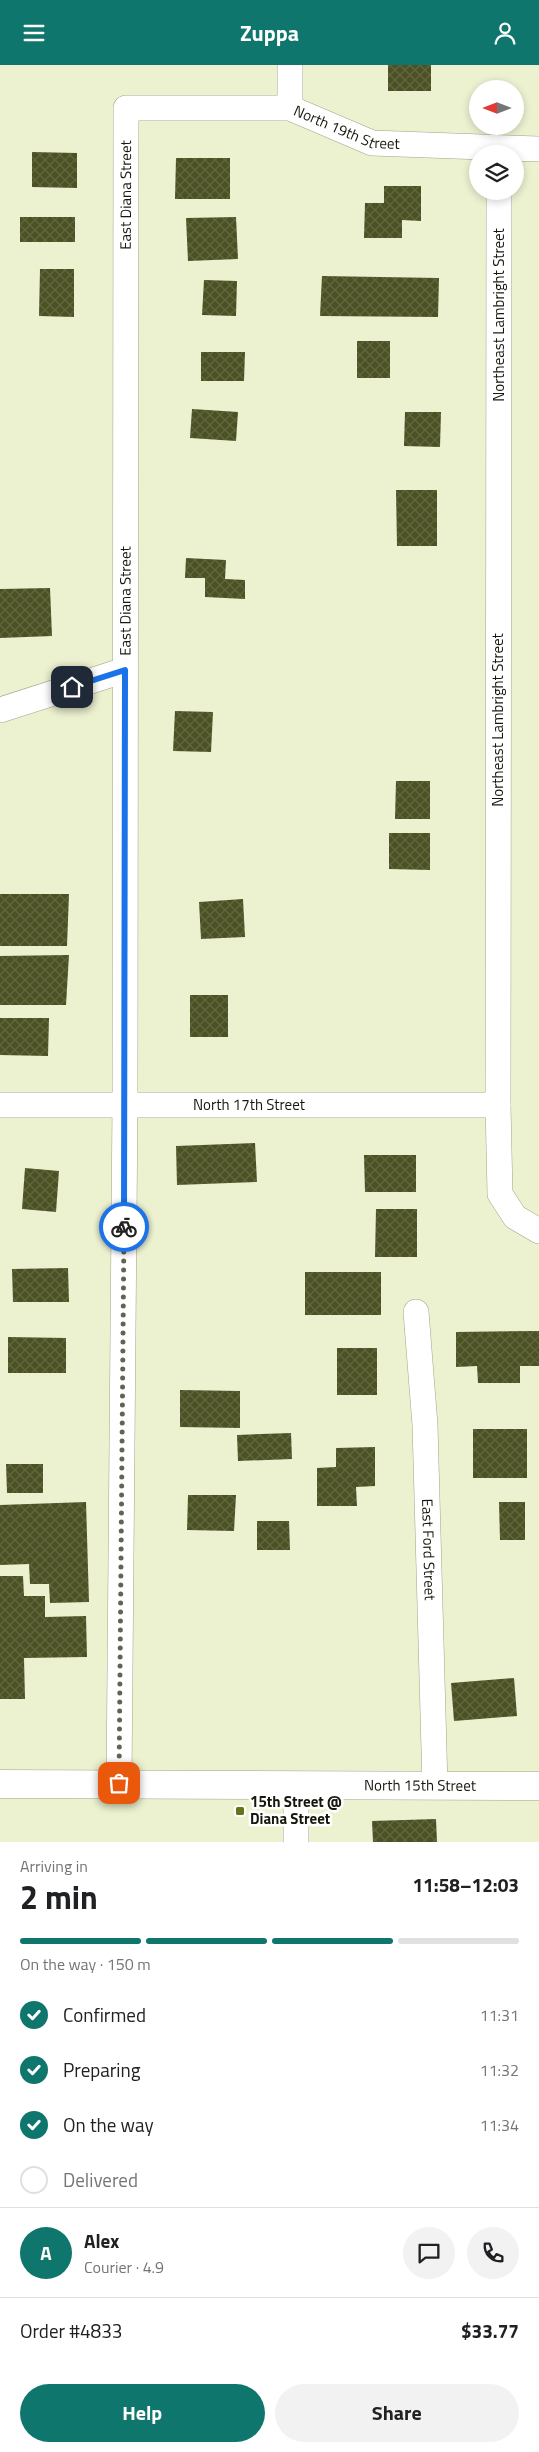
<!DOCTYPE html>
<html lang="en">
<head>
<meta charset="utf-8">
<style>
  :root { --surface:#fff; --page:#f2f2f2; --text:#202124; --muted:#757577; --line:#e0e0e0; --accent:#0f766e }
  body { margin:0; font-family:"Titillium Web",sans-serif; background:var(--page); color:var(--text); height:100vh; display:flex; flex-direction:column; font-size:19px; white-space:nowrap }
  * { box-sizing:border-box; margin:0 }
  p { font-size:16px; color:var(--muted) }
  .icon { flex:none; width:28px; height:28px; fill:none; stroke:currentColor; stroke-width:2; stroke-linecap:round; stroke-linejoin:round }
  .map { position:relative; height:1777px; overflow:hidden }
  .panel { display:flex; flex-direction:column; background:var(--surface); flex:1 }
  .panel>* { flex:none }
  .needle { width:32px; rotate:270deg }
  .fabs { position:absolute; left:469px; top:15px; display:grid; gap:10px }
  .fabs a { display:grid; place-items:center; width:55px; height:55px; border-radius:50%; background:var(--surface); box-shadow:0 2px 8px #0003; font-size:25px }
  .pin { position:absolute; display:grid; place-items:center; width:42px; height:42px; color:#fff; margin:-21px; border-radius:10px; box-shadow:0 2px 8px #0006 }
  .courier { position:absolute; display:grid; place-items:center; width:50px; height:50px; margin:-25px; border:4px solid #1a73e8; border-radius:50%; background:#fff; color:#222; box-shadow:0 1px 6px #0007 }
  .headline em { font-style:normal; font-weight:700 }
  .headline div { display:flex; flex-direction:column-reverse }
  .headline { display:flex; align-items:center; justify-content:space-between; height:85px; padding:0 20px }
  h1 { font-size:32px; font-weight:700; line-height:38px }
  .bar { display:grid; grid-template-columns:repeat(4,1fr); gap:8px 5px; align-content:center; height:60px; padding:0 20px }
  .bar i { height:6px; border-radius:4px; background:var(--line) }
  .bar .active { background:var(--accent) }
  .bar p { grid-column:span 4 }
  .line { display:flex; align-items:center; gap:12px; padding:0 20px; border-top:1px solid var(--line) }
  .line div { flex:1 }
  .round { display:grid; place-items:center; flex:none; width:52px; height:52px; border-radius:26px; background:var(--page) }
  ol { padding:0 20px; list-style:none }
  li { display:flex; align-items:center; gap:15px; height:55px }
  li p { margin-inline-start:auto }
  li .icon { padding:5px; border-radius:50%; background:var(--accent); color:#fff; stroke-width:4 }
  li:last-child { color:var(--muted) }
  li i { width:28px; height:28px; border:2px solid var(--line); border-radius:50% }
  .cta { display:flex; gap:10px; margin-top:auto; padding:10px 20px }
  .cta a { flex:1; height:58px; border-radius:30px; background:var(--accent); color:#fff; font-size:20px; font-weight:700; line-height:58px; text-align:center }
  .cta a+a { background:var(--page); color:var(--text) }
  header { display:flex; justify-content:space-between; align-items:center; height:65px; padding:0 20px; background:var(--accent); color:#fff; font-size:22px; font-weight:700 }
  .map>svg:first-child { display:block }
  .building { fill:url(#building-cross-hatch) }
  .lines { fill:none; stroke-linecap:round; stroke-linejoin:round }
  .minor-casing { stroke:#a0a587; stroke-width:26 }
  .tertiary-casing { stroke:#a0a587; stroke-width:29 }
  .minor { stroke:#fff; stroke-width:25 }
  .tertiary { stroke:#fff; stroke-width:28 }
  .done { stroke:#626451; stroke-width:5; stroke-dasharray:0 9 }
  .route { stroke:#1a73e8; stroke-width:6 }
  .poi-dot { fill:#6a721a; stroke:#fff; stroke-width:2 }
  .labels { text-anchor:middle; stroke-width:5; stroke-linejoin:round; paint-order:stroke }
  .street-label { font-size:15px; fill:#17180d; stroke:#fff }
  .poi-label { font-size:15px; font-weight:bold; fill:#17180d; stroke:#fff; text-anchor:start }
</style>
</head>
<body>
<header><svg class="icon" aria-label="menu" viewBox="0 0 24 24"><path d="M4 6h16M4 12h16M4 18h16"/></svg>Zuppa<svg class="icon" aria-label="person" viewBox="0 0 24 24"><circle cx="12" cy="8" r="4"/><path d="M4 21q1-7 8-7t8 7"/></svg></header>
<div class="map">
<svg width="539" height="1777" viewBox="0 0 539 1777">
  <defs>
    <pattern id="building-cross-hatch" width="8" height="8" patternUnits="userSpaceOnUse" patternTransform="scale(1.25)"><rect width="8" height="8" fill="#4c5123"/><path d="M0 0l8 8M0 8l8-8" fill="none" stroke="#626640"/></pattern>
  </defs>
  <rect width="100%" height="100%" fill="#ecf1d0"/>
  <!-- building -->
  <g class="building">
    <rect x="388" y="0" width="43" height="26"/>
    <path d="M32 87 77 88V123L32 122Z"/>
    <path d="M176 93H230V134H175Z"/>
    <path d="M384 121H421V156L402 155V173H364L365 138H384Z"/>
    <rect x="20" y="152" width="55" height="25"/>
    <path d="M236 152 238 194 188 196 186 153Z"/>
    <path d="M40 204H74V252L39 251Z"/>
    <path d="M322 211 439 213 438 252 320 251Z"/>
    <path d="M204 215 237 216 236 251 202 250Z"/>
    <rect x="357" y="276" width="33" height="37"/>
    <path d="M201 287H245L244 316H201Z"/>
    <path d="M192 344 238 347 236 376 190 373Z"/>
    <path d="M405 347H441L440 382 404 381Z"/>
    <path d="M396 425H437V481H397Z"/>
    <path d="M186 493 226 495 225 514 245 515V534L205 532V513H185Z"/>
    <path d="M50 523 52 571 0 573V524Z"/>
    <path d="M175 646 213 647 211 687 173 686Z"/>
    <path d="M396 716H430V754H395Z"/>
    <path d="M389 768H430V805L389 804Z"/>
    <path d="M0 829H69L67 881H0Z"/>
    <path d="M243 834 245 872 201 874 199 837Z"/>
    <path d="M69 890 66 940H0V891Z"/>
    <rect x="190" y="930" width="38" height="42"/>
    <path d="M0 953H49L48 991 0 990Z"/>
    <path d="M255 1078 257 1117 177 1120 176 1081Z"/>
    <path d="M364 1090H416V1127H365Z"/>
    <path d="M25 1103 59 1106 56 1147 22 1144Z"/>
    <path d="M376 1144H417V1192H375Z"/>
    <path d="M68 1203 69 1237H13L12 1204Z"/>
    <rect x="305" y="1207" width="76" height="43"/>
    <path d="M539 1266V1301H520V1318H478L477 1301 456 1302V1267Z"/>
    <path d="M8 1272 66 1273V1308H8Z"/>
    <rect x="337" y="1283" width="40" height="47"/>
    <path d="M180 1325 240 1326V1363L180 1362Z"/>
    <rect x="473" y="1364" width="54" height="49"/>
    <path d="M291 1368 292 1394 238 1396 237 1370Z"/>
    <path d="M375 1382V1421L356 1422 357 1441H317V1403L336 1402V1383Z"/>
    <path d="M6 1399H43V1428H7Z"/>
    <path d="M188 1430H236L234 1466 187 1465Z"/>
    <path d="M86 1437 89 1537 50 1538 49 1519H30L29 1499 0 1500V1440Z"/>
    <path d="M499 1437H525V1475H500Z"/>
    <path d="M257 1456H289L290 1485H257Z"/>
    <path d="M0 1511H23L24 1531H45V1552L86 1551 87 1592 24 1593 25 1634H0Z"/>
    <path d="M514 1613 517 1651 454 1656 451 1618Z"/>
    <path d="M436 1754 437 1777H373L372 1756Z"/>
  </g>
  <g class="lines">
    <defs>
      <g id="minor">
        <path d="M290 43V0"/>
        <path d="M499 126 498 1040 500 1129 515 1152 539 1166"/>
        <path d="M0 645 125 605"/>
        <path id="s1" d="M0 1040H498"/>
        <path id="s2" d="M416 1247 425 1360 435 1721"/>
        <path id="s3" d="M119 1718 125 1040 126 43H290L372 78 539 84"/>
        <path d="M296 1777V1720"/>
      </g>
      <g id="tertiary">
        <path id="s4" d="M0 1719 539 1721"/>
      </g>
    </defs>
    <!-- minor casing -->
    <use href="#minor" class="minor-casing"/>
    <!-- tertiary casing -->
    <use href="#tertiary" class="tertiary-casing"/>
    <!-- minor -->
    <use href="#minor" class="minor"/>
    <!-- tertiary -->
    <use href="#tertiary" class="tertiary"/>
  </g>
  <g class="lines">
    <!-- done -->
    <path class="done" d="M119 1718 124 1162"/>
    <!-- route -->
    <path class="route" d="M72 622 125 605 124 1162"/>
  </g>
  <!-- markers -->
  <rect class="poi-dot" x="235" y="1741" width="10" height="10" rx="2.5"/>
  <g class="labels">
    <!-- street labels -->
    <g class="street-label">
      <text dy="5" stroke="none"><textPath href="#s3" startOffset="1900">North 19th Street</textPath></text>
      <text dy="5" stroke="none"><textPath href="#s3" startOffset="1588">East Diana Street</textPath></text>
      <text transform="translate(499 250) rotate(-90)" y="5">Northeast Lambright Street</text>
      <text dy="5" stroke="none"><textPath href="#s3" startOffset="1182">East Diana Street</textPath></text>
      <text transform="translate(498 655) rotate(-90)" y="5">Northeast Lambright Street</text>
      <text dy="5" stroke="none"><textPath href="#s1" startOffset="249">North 17th Street</textPath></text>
      <text dy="5" stroke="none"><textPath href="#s2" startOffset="238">East Ford Street</textPath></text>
      <text dy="5" stroke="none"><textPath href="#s4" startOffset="420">North 15th Street</textPath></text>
    </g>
    <!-- poi labels -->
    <g class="poi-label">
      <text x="250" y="1742">15th Street @<tspan x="250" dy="17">Diana Street</tspan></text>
    </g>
  </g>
</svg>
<div class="fabs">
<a><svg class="needle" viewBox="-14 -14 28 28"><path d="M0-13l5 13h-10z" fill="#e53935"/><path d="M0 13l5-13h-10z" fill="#757577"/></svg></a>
<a><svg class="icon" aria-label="layers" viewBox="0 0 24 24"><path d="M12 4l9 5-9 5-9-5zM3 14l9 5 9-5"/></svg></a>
</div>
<div class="pin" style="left:119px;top:1718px;background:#ea580c"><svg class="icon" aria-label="bag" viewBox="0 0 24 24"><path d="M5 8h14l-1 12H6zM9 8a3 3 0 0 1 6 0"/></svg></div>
<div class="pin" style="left:72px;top:622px;background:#1f2937"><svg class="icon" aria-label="home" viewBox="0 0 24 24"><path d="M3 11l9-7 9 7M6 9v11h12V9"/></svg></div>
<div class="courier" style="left:124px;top:1162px"><svg class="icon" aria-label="bike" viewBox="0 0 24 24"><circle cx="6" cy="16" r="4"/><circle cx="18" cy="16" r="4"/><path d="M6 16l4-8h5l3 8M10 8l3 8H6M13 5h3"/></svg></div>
</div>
<section class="panel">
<div class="headline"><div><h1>2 min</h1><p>Arriving in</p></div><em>11:58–12:03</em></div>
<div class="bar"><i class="active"></i><i class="active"></i><i class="active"></i><i></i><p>On the way · 150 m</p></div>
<ol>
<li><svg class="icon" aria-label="check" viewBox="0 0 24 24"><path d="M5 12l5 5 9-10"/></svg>Confirmed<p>11:31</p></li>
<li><svg class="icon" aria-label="check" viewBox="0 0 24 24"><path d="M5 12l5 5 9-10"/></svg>Preparing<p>11:32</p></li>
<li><svg class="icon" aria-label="check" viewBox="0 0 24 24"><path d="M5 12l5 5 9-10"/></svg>On the way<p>11:34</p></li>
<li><i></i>Delivered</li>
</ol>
<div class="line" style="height:90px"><b class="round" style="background:var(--accent);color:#fff">A</b><div><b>Alex</b><p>Courier · 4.9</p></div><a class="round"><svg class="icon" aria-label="chat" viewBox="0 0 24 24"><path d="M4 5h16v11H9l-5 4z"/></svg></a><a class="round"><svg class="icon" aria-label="phone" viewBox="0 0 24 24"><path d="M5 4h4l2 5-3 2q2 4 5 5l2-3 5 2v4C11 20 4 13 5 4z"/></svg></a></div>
<div class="line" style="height:65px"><div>Order #4833</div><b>$33.77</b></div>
<div class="cta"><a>Help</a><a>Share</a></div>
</section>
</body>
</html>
